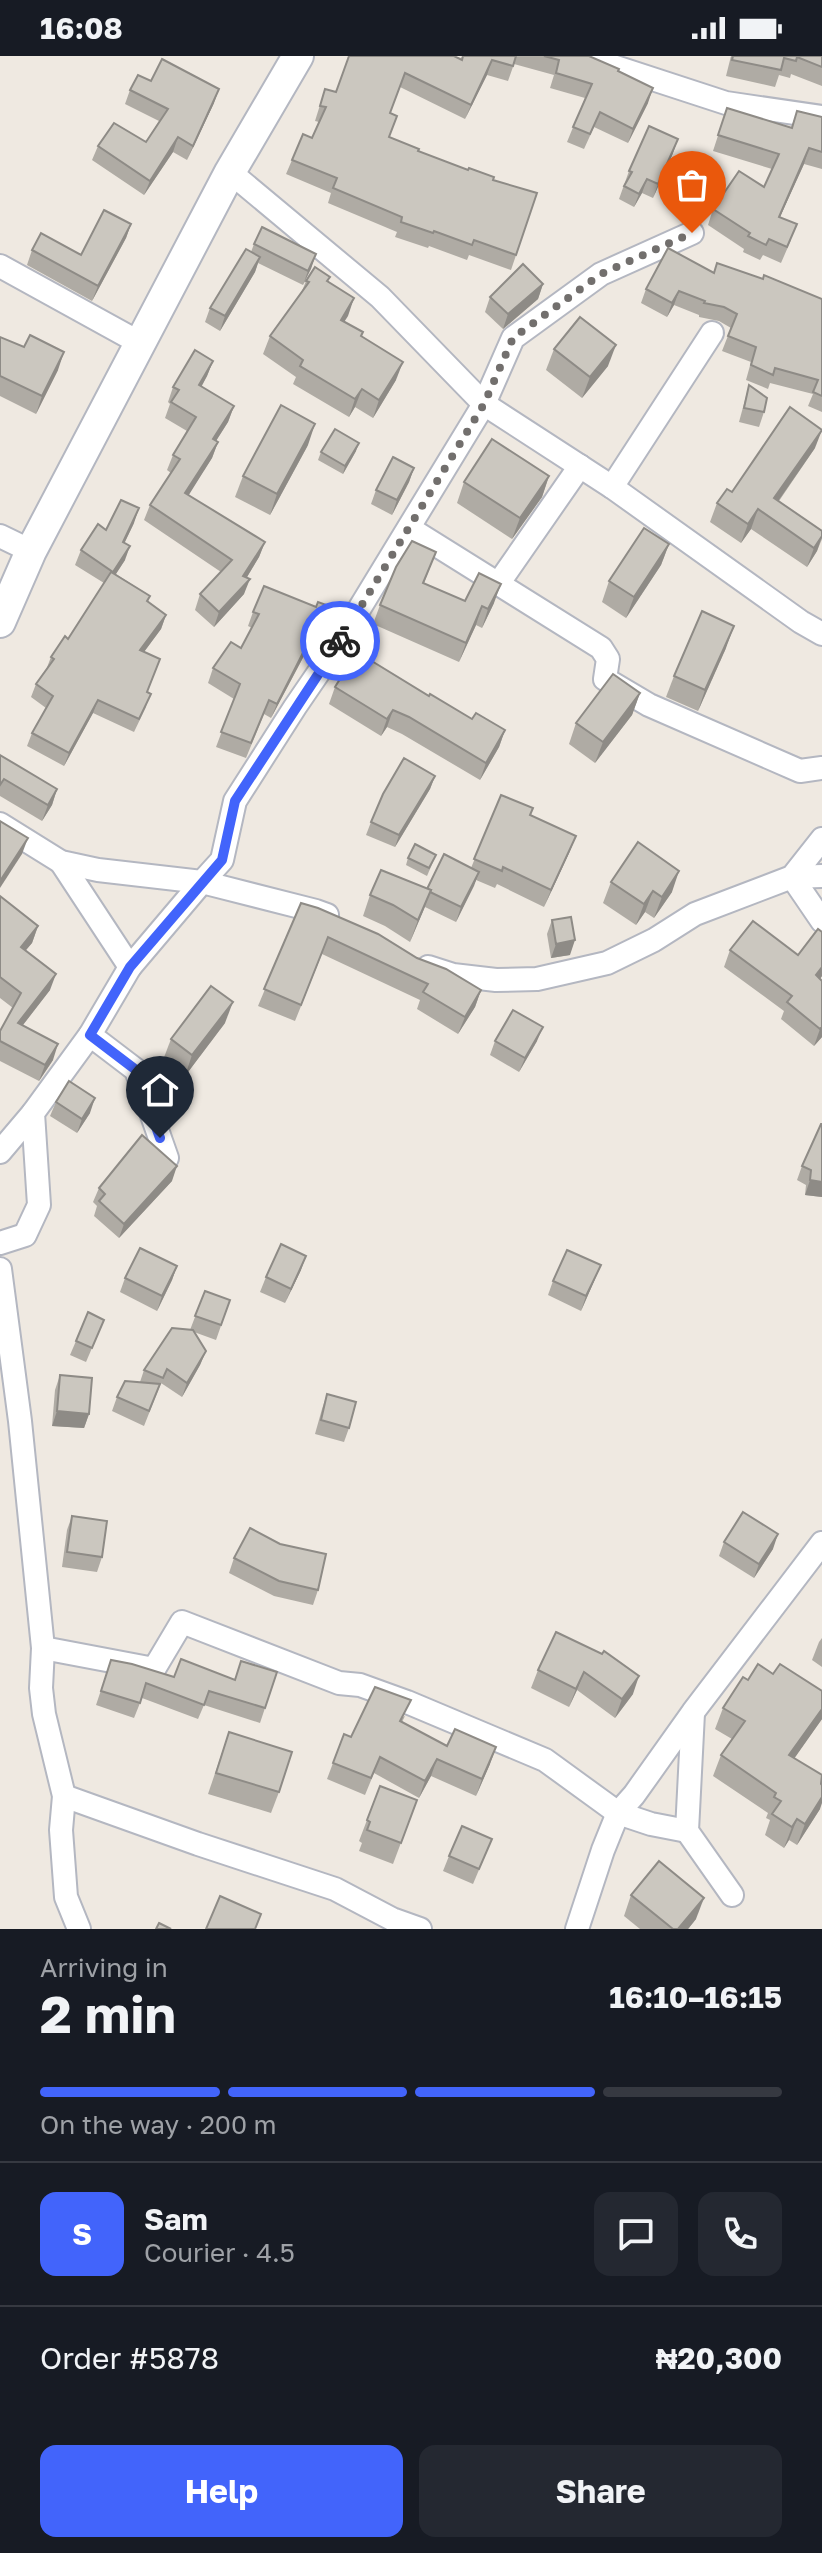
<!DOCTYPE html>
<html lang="en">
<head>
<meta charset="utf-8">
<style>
  :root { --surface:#171b24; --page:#242831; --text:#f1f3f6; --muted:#9ea1a6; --line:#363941; --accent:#4264fb }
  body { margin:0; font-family:"Golos Text",sans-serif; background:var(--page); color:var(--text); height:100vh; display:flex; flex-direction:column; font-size:30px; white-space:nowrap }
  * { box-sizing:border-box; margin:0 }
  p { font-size:26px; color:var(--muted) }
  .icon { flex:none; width:44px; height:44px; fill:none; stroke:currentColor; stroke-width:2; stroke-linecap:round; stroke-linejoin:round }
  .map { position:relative; height:1873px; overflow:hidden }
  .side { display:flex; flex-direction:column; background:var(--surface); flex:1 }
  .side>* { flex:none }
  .pin { position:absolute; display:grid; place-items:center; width:68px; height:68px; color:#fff; margin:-82px -34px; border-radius:50% 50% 50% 0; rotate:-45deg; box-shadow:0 0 8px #0007 }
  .pin .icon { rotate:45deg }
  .courier { position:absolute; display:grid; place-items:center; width:80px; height:80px; margin:-40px; border:6px solid #4264fb; border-radius:50%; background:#fff; color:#222; box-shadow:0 2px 10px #0007 }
  .summary em { font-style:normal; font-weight:700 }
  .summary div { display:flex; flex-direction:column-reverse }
  .summary { display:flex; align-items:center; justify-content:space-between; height:136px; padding:0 40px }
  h1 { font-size:52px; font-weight:700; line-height:60px }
  .bar { display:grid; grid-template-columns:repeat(4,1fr); gap:12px 8px; align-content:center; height:96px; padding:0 40px }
  .bar i { height:10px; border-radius:6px; background:var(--line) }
  .bar .active { background:var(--accent) }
  .bar p { grid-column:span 4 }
  .line { display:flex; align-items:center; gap:20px; padding:0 40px; border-top:2px solid var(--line) }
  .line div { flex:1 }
  .round { display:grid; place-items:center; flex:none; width:84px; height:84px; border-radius:16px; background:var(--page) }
  .action { display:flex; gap:16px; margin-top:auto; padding:16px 40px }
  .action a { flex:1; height:92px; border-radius:16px; background:var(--accent); color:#fff; font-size:32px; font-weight:700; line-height:92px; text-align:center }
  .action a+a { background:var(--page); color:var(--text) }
  .status { display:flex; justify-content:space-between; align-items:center; height:56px; padding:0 40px; background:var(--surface); direction:ltr }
  .status svg { height:22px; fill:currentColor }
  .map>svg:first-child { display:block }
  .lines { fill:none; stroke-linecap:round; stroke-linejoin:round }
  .street-casing { stroke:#b4b7c1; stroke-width:26 }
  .secondary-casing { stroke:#b4b7c1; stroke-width:34 }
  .street { stroke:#fff; stroke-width:22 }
  .secondary { stroke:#fff; stroke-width:30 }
  .wall { fill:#afaba4 }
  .shaded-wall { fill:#8e8b86 }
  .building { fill:#cbc7bf; stroke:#8e8b86; stroke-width:2 }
  .done { stroke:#726f6d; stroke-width:8; stroke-dasharray:0 14.4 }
  .route { stroke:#4264fb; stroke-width:10 }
</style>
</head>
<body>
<div class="status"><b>16:08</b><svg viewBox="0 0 49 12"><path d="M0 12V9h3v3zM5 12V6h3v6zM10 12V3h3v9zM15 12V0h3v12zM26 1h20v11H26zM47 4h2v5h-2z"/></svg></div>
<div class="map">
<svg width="822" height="1873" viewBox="0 0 822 1873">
  <rect width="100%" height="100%" fill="#efe9e1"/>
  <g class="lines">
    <defs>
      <g id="street">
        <path d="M582 0 726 47 822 61"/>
        <path d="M230 116 380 241 484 348 612 431 801 566 822 578"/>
        <path d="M0 210 140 287"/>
        <path d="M612 431 712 277"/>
        <path d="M409 472 601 592 608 603 605 623 649 649 800 715 822 712"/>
        <path d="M0 480 31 495"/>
        <path d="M498 528 580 410"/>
        <path d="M0 768 61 806 98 814 202 826 222 804 235 745 295 651 336 591 484 348 513 282 601 218 692 177"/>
        <path d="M61 806 130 911 90 979 136 1014 167 1102"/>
        <path d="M792 821 822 865"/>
        <path d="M792 821 822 820"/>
        <path d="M130 911 202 826 316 855 327 859"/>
        <path d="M428 911 453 919 496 924 537 923 607 907 654 884 695 858 792 821 822 783"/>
        <path d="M0 1096 33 1057"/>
        <path d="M0 1187 25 1179 39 1149 33 1057 90 979"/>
        <path d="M0 1213 20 1365 43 1592 41 1632 44 1658 64 1740 61 1774 66 1841 79 1873"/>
        <path d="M43 1592 154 1613 182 1566 339 1627 360 1629 407 1646 545 1704 618 1757 651 1768 687 1775"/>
        <path d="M693 1657 687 1775 732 1839"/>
        <path d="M64 1740 198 1788 335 1833 392 1863 420 1873"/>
        <path d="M577 1873 603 1794 618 1757 634 1739 693 1656 822 1487"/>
      </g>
      <path id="secondary" d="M0 566 31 495 230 116 298 0"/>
    </defs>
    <!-- street casing -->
    <use href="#street" class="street-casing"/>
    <!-- secondary casing -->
    <use href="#secondary" class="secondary-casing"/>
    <!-- street -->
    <use href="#street" class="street"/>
    <!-- secondary -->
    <use href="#secondary" class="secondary"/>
  </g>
  <!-- wall -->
  <g class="wall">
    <path d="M349 0 461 4 462 0H589L618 15 648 47 628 87 594 71 584 93 567 86 585 42 550 32 554 19 514 8 508 25 487 19 465 63 400 31 390 57 389 81 418 95 493 124 537 137 511 214 469 199 467 204 429 190 428 192 395 181 397 176 328 147 331 137 286 118 292 104 312 82 319 66 315 65 325 33 336 36Z"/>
    <path d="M731 0H822V30L791 18 790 22 779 19 775 31 726 20Z"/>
    <path d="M151 25 214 47 187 104 173 96 144 139 92 104 98 90 146 86 159 65 125 48 130 34Z"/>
    <path d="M727 52 791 72 797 55 822 61V113L804 108 780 161 791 184 781 207 763 199 760 204 743 196 744 193 708 169 713 153 764 131 772 113 713 95Z"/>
    <path d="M673 97 653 142 642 137 634 151 619 143 629 115Z"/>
    <path d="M131 168 126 182 92 245 27 209 32 194 81 199Z"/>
    <path d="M254 188 316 198 303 229 258 207 255 216 220 275 205 266 210 252 251 196Z"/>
    <path d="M714 217 822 243V356L808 350 813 338 770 327 768 333 746 324 751 306 722 295 731 272 719 265 699 261V259L674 249 667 261 641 247 646 233Z"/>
    <path d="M330 221 328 226 354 242 344 266 361 281 396 324 373 362 355 351 349 361 293 328 296 321 263 298 270 280 302 235 306 225Z"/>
    <path d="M543 228 538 243 503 273 485 256 490 241Z"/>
    <path d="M0 281 58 314 36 358 0 340Z"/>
    <path d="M554 293 608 310 582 342 546 314Z"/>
    <path d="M213 305 207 320 201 330 234 350 228 366 216 385 218 386 212 402 188 439 265 486 259 501 247 521 244 538 214 571 195 554 200 538 221 516 144 464 150 449 171 417 167 414 173 399 187 375 165 362 170 348 168 346 173 331Z"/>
    <path d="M749 329 764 356 759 371 739 366Z"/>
    <path d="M308 389 270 459 235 441 243 420Z"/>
    <path d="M815 392 779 445 822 475V483L817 495 807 511 751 473 741 487 710 466 717 447 732 436Z"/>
    <path d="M356 395 343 418 318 404 321 396Z"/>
    <path d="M414 412 409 426 392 459 371 448 376 434Z"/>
    <path d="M549 420 542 441 512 483 457 447 464 426Z"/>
    <path d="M134 467 125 486V504L116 518 150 540 148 546 166 559 161 573 144 596 148 636 146 651 134 676 93 657 64 710 27 690 32 677 46 652 31 641 36 628 46 614 51 601 68 583 104 527 75 509 81 494 106 474Z"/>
    <path d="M669 488 661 509 626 562 602 546 609 525Z"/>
    <path d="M436 496 424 527 465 545 494 547 482 572 476 569 459 606 373 568 380 549Z"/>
    <path d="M332 551 318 593 315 596 307 594 271 662 264 658 246 702 216 691 234 643 208 627 213 612 241 592 252 572 248 570 253 556Z"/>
    <path d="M726 592 698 655 666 641 674 620Z"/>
    <path d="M335 631 429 640 472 663 505 674 499 691 480 724 402 678 387 671 381 680 329 648Z"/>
    <path d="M640 637 632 659 595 707 569 688 576 667Z"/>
    <path d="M0 699 57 733 52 749 42 765 0 740Z"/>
    <path d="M435 720 430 733 395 791 366 779 371 766Z"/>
    <path d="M501 739 530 760 576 780 569 797 544 851 497 828 495 832 476 824 456 866 425 851 410 886 385 870 363 860 370 839 427 833 471 812Z"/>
    <path d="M436 799 427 820 406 809 408 802Z"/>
    <path d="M611 826 672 836 654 862 645 856 636 869 603 847Z"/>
    <path d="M0 840 38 870 32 887 25 895 50 934 23 969 53 1004 39 1025 0 1005V975L13 952 0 942Z"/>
    <path d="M301 847 481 934 475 951 458 978 417 953 420 944 322 898 295 965 258 950Z"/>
    <path d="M552 864 570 899 551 902 547 878Z"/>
    <path d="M822 876V920L820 923 822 925V981L814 990 781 963 784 955 724 911 730 894 798 899Z"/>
    <path d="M225 967 185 1020 163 1004 171 983Z"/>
    <path d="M495 985H537L519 1016 490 999Z"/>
    <path d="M56 1046 90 1057 77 1077 50 1060Z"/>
    <path d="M822 1068V1141L805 1139 806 1129 797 1124 802 1110Z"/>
    <path d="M172 1125 119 1182 94 1160 97 1150 93 1146 99 1132Z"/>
    <path d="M177 1210 172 1224 157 1255 120 1236 125 1222Z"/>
    <path d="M301 1214 285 1247 260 1236 266 1221Z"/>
    <path d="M595 1223 581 1255 548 1239 553 1225Z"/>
    <path d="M205 1235 230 1244 216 1284 194 1276 206 1295 200 1309 182 1341 161 1327 144 1370 112 1355 117 1341 140 1326 144 1314 190 1274Z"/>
    <path d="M104 1264 86 1306 70 1299 76 1285Z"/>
    <path d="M60 1319 89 1358 84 1372 52 1370 55 1334Z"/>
    <path d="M327 1338 349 1372 344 1386 315 1378 322 1353Z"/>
    <path d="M72 1460 102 1501 97 1516 62 1511 67 1474Z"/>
    <path d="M724 1486 773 1493 754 1522 719 1500Z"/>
    <path d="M234 1502 318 1534 313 1549 274 1540 229 1517Z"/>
    <path d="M556 1576 633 1638 615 1662 577 1634 569 1651 531 1632 538 1614Z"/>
    <path d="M822 1582V1611L812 1604 819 1586Z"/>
    <path d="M111 1604 174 1621 235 1624 241 1605 265 1652 260 1667 204 1649 198 1663 142 1642 134 1662 96 1649Z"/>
    <path d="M773 1618 822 1635V1663L794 1702 820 1753 797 1789 789 1784 784 1792 765 1779 770 1764 766 1762 768 1757 713 1720 721 1699 732 1683 715 1673 723 1652 748 1624Z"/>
    <path d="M405 1660 402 1666 447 1690 490 1708 476 1740 431 1720 419 1742 374 1717 365 1739 327 1723 333 1707 351 1681Z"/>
    <path d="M229 1676 279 1736 271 1757 208 1738Z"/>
    <path d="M380 1730 417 1744 393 1808 359 1795 362 1787 359 1785Z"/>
    <path d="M492 1783 473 1828 443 1815 449 1800Z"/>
    <path d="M631 1839 696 1863 688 1873H640L624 1860Z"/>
  </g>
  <!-- shaded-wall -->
  <g class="shaded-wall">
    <path d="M492 4 487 19 465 63 471 49Z"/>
    <path d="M653 32 648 47 628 87 633 73Z"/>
    <path d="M219 33 214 47 187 104 193 90Z"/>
    <path d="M178 81 173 96 144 139 150 125Z"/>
    <path d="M678 83 673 97 653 142 658 128Z"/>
    <path d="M809 92 804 108 773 176 779 161Z"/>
    <path d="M647 123 642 137 634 151 639 138Z"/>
    <path d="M131 168 126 182 92 245 98 230Z"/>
    <path d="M316 198 311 213 303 229 308 215Z"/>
    <path d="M260 201 255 216 220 275 225 260Z"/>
    <path d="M543 228 538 243 503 273 508 258Z"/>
    <path d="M679 235 674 249 667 261 672 247Z"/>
    <path d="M354 242 348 260 334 282 341 264Z"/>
    <path d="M616 289 608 310 582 342 590 321Z"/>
    <path d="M64 296 58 314 36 358 42 340Z"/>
    <path d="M213 305 207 320 194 345 199 329Z"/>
    <path d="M403 306 396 324 373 362 379 344Z"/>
    <path d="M362 333 355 351 349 361 355 343Z"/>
    <path d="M234 350 228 366 207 399 213 383Z"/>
    <path d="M315 368 308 389 270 459 277 438Z"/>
    <path d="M822 374 815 392 767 461 774 442Z"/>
    <path d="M218 386 212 402 180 453 185 437Z"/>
    <path d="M359 387 356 395 343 418 345 410Z"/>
    <path d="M414 412 409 426 392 459 397 444Z"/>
    <path d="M549 420 542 441 512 483 520 462Z"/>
    <path d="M139 452 134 467 118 500 123 486Z"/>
    <path d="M758 453 751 473 741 487 748 468Z"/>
    <path d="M822 480 817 495 807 511 814 492Z"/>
    <path d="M265 486 259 501 238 536 243 520Z"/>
    <path d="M669 488 661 509 626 562 634 541Z"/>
    <path d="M130 490 125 504 108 530 113 516Z"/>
    <path d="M250 523 244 538 214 571 219 556Z"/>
    <path d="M501 528 494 547 482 572 488 553Z"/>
    <path d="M482 550 476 569 459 606 466 587Z"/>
    <path d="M166 559 161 573 135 608 140 594Z"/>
    <path d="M734 570 726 592 698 655 705 634Z"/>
    <path d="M312 579 307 594 271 662 277 648Z"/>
    <path d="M640 637 632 659 595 707 603 686Z"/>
    <path d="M98 644 93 657 64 710 69 697Z"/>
    <path d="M393 654 387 671 381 680 387 663Z"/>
    <path d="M505 674 499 691 480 724 486 707Z"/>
    <path d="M435 720 430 733 395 791 399 779Z"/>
    <path d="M57 733 52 749 42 765 48 749Z"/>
    <path d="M576 780 569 797 544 851 551 834Z"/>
    <path d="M28 782 22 798 0 832V825Z"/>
    <path d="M679 815 672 836 654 862 662 841Z"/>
    <path d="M479 816 474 830 456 866 461 851Z"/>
    <path d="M431 834 423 855 410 886 418 864Z"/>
    <path d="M653 835 645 856 636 869 644 848Z"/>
    <path d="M38 870 32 887 15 907 21 891Z"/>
    <path d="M575 884 570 899 551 902 556 888Z"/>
    <path d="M822 911V920L810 936 816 919Z"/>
    <path d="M56 918 50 934 12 983 18 967Z"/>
    <path d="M481 934 475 951 458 978 465 961Z"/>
    <path d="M233 946 225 967 185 1020 192 999Z"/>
    <path d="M543 971 537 985 519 1016 525 1002Z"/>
    <path d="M822 971V981L814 990 820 973Z"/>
    <path d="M58 988 53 1004 39 1025 45 1009Z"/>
    <path d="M95 1042 90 1057 77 1077 82 1063Z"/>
    <path d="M177 1110 172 1125 119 1182 124 1168Z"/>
    <path d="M810 1124 822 1126V1141L805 1139Z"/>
    <path d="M306 1200 301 1214 285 1247 291 1233Z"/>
    <path d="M601 1209 595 1223 581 1255 586 1240Z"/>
    <path d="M177 1210 172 1224 157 1255 162 1240Z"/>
    <path d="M206 1295 200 1309 182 1341 187 1327Z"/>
    <path d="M57 1355 89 1358 84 1372 52 1370Z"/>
    <path d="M778 1478 773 1493 754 1522 759 1508Z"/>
    <path d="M584 1616 577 1634 569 1651 576 1633Z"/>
    <path d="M639 1620 633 1638 615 1662 622 1643Z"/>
    <path d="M822 1653V1663L782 1720 789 1699Z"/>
    <path d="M496 1691 490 1708 476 1740 482 1723Z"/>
    <path d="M437 1703 431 1720 419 1742 425 1725Z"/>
    <path d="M822 1741V1747L820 1753 797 1789 805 1768Z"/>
    <path d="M797 1763 789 1784 784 1792 792 1771Z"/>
    <path d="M704 1842 696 1863 688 1873H678Z"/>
  </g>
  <!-- building -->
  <g class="building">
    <path d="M349 0H454L462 4 463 0H516L513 10 492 4 471 49 405 17 390 57 397 60 389 81 419 93 418 95 468 114 469 112 494 121 493 124 537 137 516 199 474 184 472 189 434 175 433 177 401 166 402 161 333 132 337 122 292 104 303 78 312 82 326 51 320 50 325 33 336 36Z"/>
    <path d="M544 0H589L619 13 618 15 653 32 633 73 600 56 590 78 573 71 592 28 556 17 559 4Z"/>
    <path d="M733 0H822V11L797 1 796 5 784 2 781 14 732 4Z"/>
    <path d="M162 3 219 33 193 90 178 81 150 125 98 90 114 67 146 86 168 53 130 34 138 19 151 25Z"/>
    <path d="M727 52 792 72 797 55 822 61V96L809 92 779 161 797 168 787 191 769 183 766 189 748 180 750 177 713 153 739 115 764 131 779 98 718 79Z"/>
    <path d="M649 70 678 83 658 128 647 123 639 138 624 130 632 116 629 115Z"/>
    <path d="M104 154 131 168 98 230 32 194 41 177 81 199Z"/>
    <path d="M262 171 316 198 308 215 254 188Z"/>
    <path d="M668 192 714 217 717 207 763 223 764 219 822 243V340L813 336 818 324 775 312 773 319 751 309 756 291 728 280 737 258 724 251 704 247 705 245 679 235 672 247 646 233Z"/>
    <path d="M246 193 260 201 225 260 210 252Z"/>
    <path d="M523 208 543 228 508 258 490 241Z"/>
    <path d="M315 211 330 221 327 225 354 242 341 264 363 276 361 280 403 306 379 344 362 333 355 343 300 310 303 304 270 280 309 226 306 225Z"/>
    <path d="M580 261 616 289 590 321 554 293Z"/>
    <path d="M30 279 64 296 42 340 0 320V281L24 291Z"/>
    <path d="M195 294 213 305 199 329 234 350 213 383 218 386 185 437 265 486 243 520 250 523 219 556 200 538 232 504 150 449 180 403 173 399 196 361 171 346 179 334 173 331Z"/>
    <path d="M749 329 767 342 764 356 744 352Z"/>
    <path d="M281 349 315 368 277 438 243 420Z"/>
    <path d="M790 351 822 374 774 442 822 475V480L814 492 758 453 748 468 717 447 727 433 732 436Z"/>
    <path d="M335 373 359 387 345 410 321 396Z"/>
    <path d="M492 383 549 420 520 462 464 426Z"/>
    <path d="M393 401 414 412 397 444 376 434Z"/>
    <path d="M121 444 139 452 123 486 130 490 113 516 81 494 98 468 106 474Z"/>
    <path d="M644 472 669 488 634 541 609 525Z"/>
    <path d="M412 485 436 496 423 527 465 545 479 517 501 528 488 553 482 550 466 587 380 549 396 511Z"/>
    <path d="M111 516 150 540 147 545 166 559 140 594 160 603 147 636 151 638 139 663 98 644 69 697 32 677 53 640 36 628 54 603 51 601 65 580 68 583Z"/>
    <path d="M264 530 316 551 318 546 332 551 323 579 321 582 312 579 277 648 269 644 251 687 221 676 240 628 213 612 231 586 241 592 259 558 253 556Z"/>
    <path d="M702 555 734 570 705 634 674 620Z"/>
    <path d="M357 596 429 640 430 638 472 663 476 657 505 674 486 707 409 661 393 654 387 663 335 631Z"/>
    <path d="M613 618 640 637 603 686 576 667Z"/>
    <path d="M0 699 57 733 48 749 4 723 0 729Z"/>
    <path d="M404 702 435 720 399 779 371 766 383 738Z"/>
    <path d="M501 739 533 752 530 759 576 780 551 834 503 811 502 815 474 803Z"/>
    <path d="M0 765 28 782 0 825Z"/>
    <path d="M638 786 679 815 662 841 653 835 644 848 611 826Z"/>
    <path d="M415 788 436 799 429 812 408 802Z"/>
    <path d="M444 798 479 816 461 851 430 836 431 834 427 833Z"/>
    <path d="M381 814 431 834 418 864 393 849 370 839Z"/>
    <path d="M0 840 38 870 21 891 56 918 18 967 58 988 45 1009 0 985V975L21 937 0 921Z"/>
    <path d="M301 847 318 852 378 878 417 902 446 913 481 934 465 961 423 936 428 928 328 881 301 949 264 933Z"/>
    <path d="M571 861 575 884 556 888 552 864Z"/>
    <path d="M753 865 798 899 818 873 822 876V911L816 919 822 925V971L820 973 787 946 792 940 730 894Z"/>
    <path d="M211 930 233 946 192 999 171 983Z"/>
    <path d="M513 954 543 971 525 1002 495 985Z"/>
    <path d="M69 1025 95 1042 82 1063 56 1046Z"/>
    <path d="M821 1068H822V1126L810 1124 811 1114 802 1110Z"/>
    <path d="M142 1079 177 1110 124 1168 99 1145 105 1138 99 1132Z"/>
    <path d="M281 1188 306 1200 291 1233 266 1221Z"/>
    <path d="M140 1192 177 1210 162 1240 125 1222Z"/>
    <path d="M567 1194 601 1209 586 1240 553 1225Z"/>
    <path d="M205 1235 230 1244 221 1269 195 1260Z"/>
    <path d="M88 1256 104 1264 92 1292 76 1285Z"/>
    <path d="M172 1272 193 1274 206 1295 187 1327 167 1313 163 1322 144 1314Z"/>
    <path d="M60 1319 92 1322 89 1358 57 1355Z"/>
    <path d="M125 1325 160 1328 149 1355 117 1341Z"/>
    <path d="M327 1338 356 1346 349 1372 321 1364Z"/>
    <path d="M743 1456 778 1478 759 1508 724 1486Z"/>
    <path d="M72 1460 107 1465 102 1501 67 1496Z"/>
    <path d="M250 1472 280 1488 326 1498 318 1534 279 1525 234 1502Z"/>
    <path d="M556 1576 602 1598 604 1595 639 1620 622 1643 584 1616 576 1633 538 1614Z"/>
    <path d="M181 1603 235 1624 241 1605 277 1616 265 1652 209 1635 204 1649 146 1627 140 1647 101 1635 111 1604 132 1608 174 1621Z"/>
    <path d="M758 1608 773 1618 780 1608 822 1635V1653L789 1699 822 1719 821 1728 822 1729V1741L805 1768 797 1763 792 1771 772 1758 781 1745 774 1741 776 1737 721 1699 745 1665 723 1652 743 1621 748 1624Z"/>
    <path d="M375 1631 411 1644 400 1665 447 1690 455 1673 496 1691 482 1723 437 1703 425 1725 380 1701 371 1722 333 1707 344 1678 351 1681Z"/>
    <path d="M229 1676 292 1696 279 1736 216 1717Z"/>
    <path d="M380 1730 417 1744 401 1787 367 1774 370 1766 367 1764Z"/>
    <path d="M462 1770 492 1783 479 1813 449 1800Z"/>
    <path d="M659 1805 704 1842 678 1873H673L631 1839Z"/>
    <path d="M220 1840 261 1858 255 1873H206Z"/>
    <path d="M159 1867 171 1873H156Z"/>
  </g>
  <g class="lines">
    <!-- done -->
    <path class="done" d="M340 585 484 348 513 282 601 218 692 177"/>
    <!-- route -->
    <path class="route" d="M160 1082 136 1014 90 979 130 911 222 804 235 745 340 585"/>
  </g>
</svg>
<div class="pin" style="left:692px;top:177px;background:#ea580c"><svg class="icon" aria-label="bag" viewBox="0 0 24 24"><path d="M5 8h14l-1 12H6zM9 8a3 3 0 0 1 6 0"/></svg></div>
<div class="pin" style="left:160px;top:1082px;background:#1f2937"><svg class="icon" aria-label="home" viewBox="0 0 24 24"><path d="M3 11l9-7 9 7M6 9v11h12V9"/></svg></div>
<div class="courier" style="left:340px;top:585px"><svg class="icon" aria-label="bike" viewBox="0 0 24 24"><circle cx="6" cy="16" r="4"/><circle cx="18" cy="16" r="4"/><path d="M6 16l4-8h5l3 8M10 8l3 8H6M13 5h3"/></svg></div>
</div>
<section class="side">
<div class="summary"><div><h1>2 min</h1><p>Arriving in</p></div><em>16:10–16:15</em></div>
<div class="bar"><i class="active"></i><i class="active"></i><i class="active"></i><i></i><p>On the way · 200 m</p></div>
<div class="line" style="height:144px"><b class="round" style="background:var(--accent);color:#fff">S</b><div><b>Sam</b><p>Courier · 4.5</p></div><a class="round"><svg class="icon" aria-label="chat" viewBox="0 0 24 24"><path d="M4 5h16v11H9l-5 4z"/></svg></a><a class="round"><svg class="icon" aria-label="phone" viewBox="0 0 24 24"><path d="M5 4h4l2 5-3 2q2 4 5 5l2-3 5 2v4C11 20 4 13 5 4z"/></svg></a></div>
<div class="line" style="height:104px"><div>Order #5878</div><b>₦20,300</b></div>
<div class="action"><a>Help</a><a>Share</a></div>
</section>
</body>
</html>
